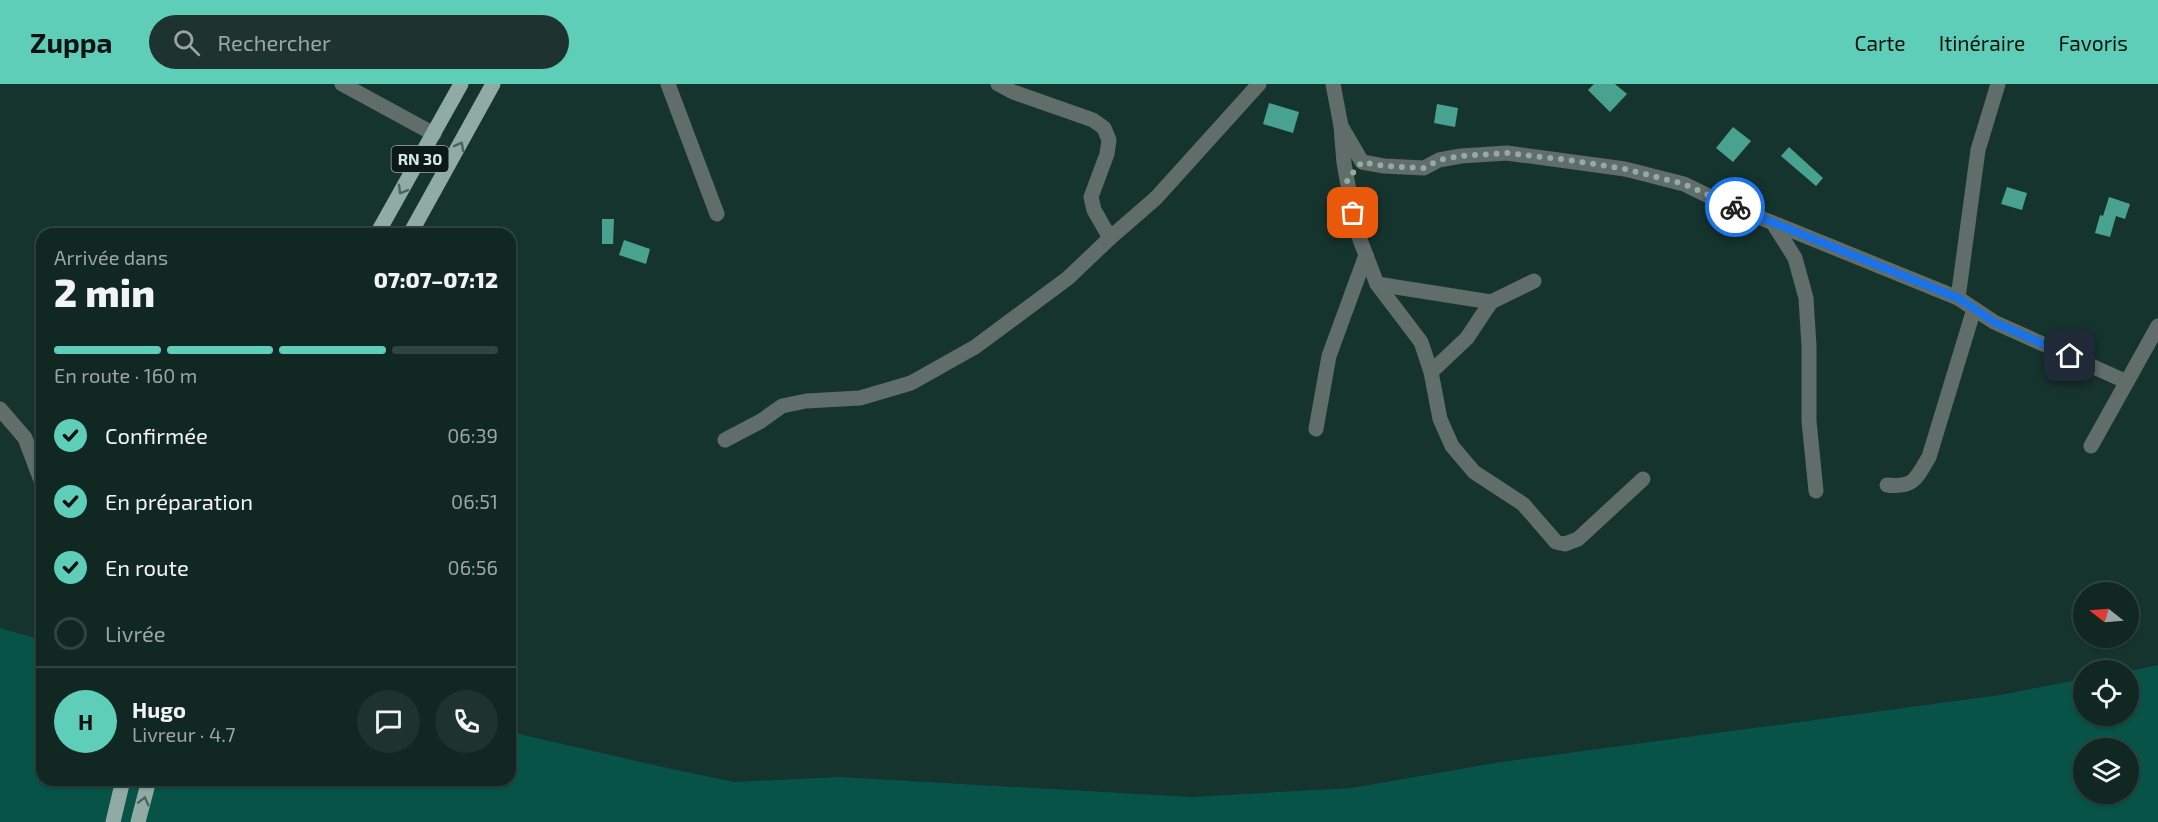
<!DOCTYPE html>
<html lang="fr">
<head>
<meta charset="utf-8">
<style>
  :root { --surface:#102722; --page:#1e332f; --text:#f1f3f6; --muted:#9ca5a5; --line:#304440; --accent:#5eceb8 }
  body { margin:0; font-family:"Exo 2",sans-serif; background:var(--page); color:var(--text); height:100vh; display:flex; flex-direction:column; font-size:22px; white-space:nowrap }
  * { box-sizing:border-box; margin:0 }
  p { font-size:20px; color:var(--muted) }
  .icon { flex:none; width:33px; height:33px; fill:none; stroke:currentColor; stroke-width:2; stroke-linecap:round; stroke-linejoin:round }
  .map { position:relative; flex:1; overflow:hidden }
  .drawer { position:absolute; left:36px; top:144px; width:480px; height:558px; display:flex; flex-direction:column; background:var(--surface); border-radius:18px; box-shadow:0 2px 4px #0004,0 0 0 2px var(--line) }
  .drawer>* { flex:none }
  .needle { width:39px; rotate:287deg }
  .buttons { position:absolute; left:2073px; top:498px; display:grid; gap:12px }
  .buttons a { display:grid; place-items:center; width:66px; height:66px; border-radius:50%; background:var(--surface); box-shadow:0 2px 4px #0004,0 0 0 2px var(--line); font-size:30px }
  .pin { position:absolute; display:grid; place-items:center; width:51px; height:51px; color:#fff; margin:-26px; border-radius:12px; box-shadow:0 3px 9px #0006 }
  .courier { position:absolute; display:grid; place-items:center; width:60px; height:60px; margin:-30px; border:4px solid #1a73e8; border-radius:50%; background:#fff; color:#222; box-shadow:0 2px 8px #0007 }
  .overview em { font-style:normal; font-weight:800 }
  .overview div { display:flex; flex-direction:column-reverse }
  .overview { display:flex; align-items:center; justify-content:space-between; height:102px; padding:0 18px }
  h1 { font-size:39px; font-weight:800; line-height:45px }
  .bar { display:grid; grid-template-columns:repeat(4,1fr); gap:9px 6px; align-content:center; height:72px; padding:0 18px }
  .bar i { height:8px; border-radius:4px; background:var(--line) }
  .bar .active { background:var(--accent) }
  .bar p { grid-column:span 4 }
  .line { display:flex; align-items:center; gap:15px; padding:0 18px; border-top:2px solid var(--line) }
  .line div { flex:1 }
  .round { display:grid; place-items:center; flex:none; width:63px; height:63px; border-radius:32px; background:var(--page) }
  ol { padding:0 18px; list-style:none }
  li { display:flex; align-items:center; gap:18px; height:66px }
  li p { margin-inline-start:auto }
  li .icon { padding:6px; border-radius:50%; background:var(--accent); color:#111; stroke-width:4 }
  li:last-child { color:var(--muted) }
  li i { width:33px; height:33px; border:3px solid var(--line); border-radius:50% }
  header { display:flex; align-items:center; gap:36px; box-sizing:border-box; height:84px; padding:0 30px; background:var(--accent); color:#111 }
  header strong { font-size:28px }
  nav { display:flex; gap:33px; margin-inline-start:auto; font-size:21px }
  .search { width:420px; height:54px; background:var(--page); display:flex; align-items:center; gap:15px; box-sizing:border-box; padding:0 21px; border-radius:33px; color:var(--muted); font-size:22px }
  .map>svg:first-child { display:block }
  .green { fill:#075347; fill-rule:evenodd }
  .building { fill:#49a290 }
  .lines { fill:none; stroke-linecap:round; stroke-linejoin:round }
  .minor { stroke:#606d69; stroke-width:15 }
  .major { stroke:#90aba4; stroke-width:15 }
  .oneway { stroke:#4e625d }
  .done { stroke:#94aaa5; stroke-width:6; stroke-dasharray:0 10.8 }
  .route { stroke:#1a73e8; stroke-width:8 }
  .labels { text-anchor:middle; stroke-width:6; stroke-linejoin:round; paint-order:stroke }
  .shield { fill:#0c1916; stroke:#9baba7; stroke-width:1.5 }
  .shield-label { font-size:16px; font-weight:bold; fill:#d8e9e5 }
</style>
</head>
<body>
<header>
<strong>Zuppa</strong>
<div class="search"><svg class="icon" aria-label="search" viewBox="0 0 24 24"><circle cx="10" cy="10" r="6"/><path d="M15 15l6 6"/></svg>Rechercher</div>
<nav><a>Carte</a><a>Itinéraire</a><a>Favoris</a></nav>
</header>
<div class="map">
<svg width="2158" height="738" viewBox="0 0 2158 738">
  <rect width="100%" height="100%" fill="#16342e"/>
  <!-- green -->
  <path class="green" d="M0 544 42 556V696H510V648L667 684 734 698 838 693 1192 713 1352 704 1495 679 2000 611 2083 595 2084 632H2128L2129 587 2158 581V738H0ZM2084 664H2128V710H2084Z"/>
  <!-- building -->
  <g class="building">
    <path d="M1594 0H1615L1627 10 1610 28 1588 6Z"/>
    <path d="M1269 19 1299 28 1293 49 1263 40Z"/>
    <path d="M1437 20 1458 24 1455 43 1434 39Z"/>
    <path d="M1733 43 1751 57 1733 78 1716 64Z"/>
    <path d="M1789 63 1823 94 1816 102 1781 72Z"/>
    <path d="M2007 103 2027 109 2022 126 2001 120Z"/>
    <path d="M2109 113 2130 120 2125 135 2116 132 2110 153 2095 149 2100 131 2103 132Z"/>
    <path d="M602 135H614L613 160H602Z"/>
    <path d="M624 156 650 165 646 180 619 171Z"/>
  </g>
  <g class="lines">
    <!-- minor -->
    <g class="minor">
      <path d="M342 0 434 50"/>
      <path d="M668 0 717 130"/>
      <path d="M998 0 1013 8 1093 36 1104 44 1109 56 1107 70 1091 113 1094 126 1110 154"/>
      <path d="M1333 0 1341 42 1344 79 1356 145 1377 200 1421 258 1431 288 1440 335 1452 362 1474 388 1523 420 1556 458 1565 460 1578 455 1643 395"/>
      <path d="M1341 42 1362 78 1384 82 1424 84 1439 76 1461 72 1507 69 1625 85 1684 100 1719 117 1958 214 1994 238 2127 298"/>
      <path d="M1773 139 1795 174 1806 214 1809 262V337L1816 407"/>
      <path d="M1377 200 1491 218"/>
      <path d="M1958 214 1978 66 1998 0"/>
      <path d="M1431 288 1467 254 1491 218 1534 197"/>
      <path d="M0 325 25 354 42 399"/>
      <path d="M1316 345 1329 272 1366 171"/>
      <path d="M725 356 761 337 782 322 806 317 860 314 911 299 975 263 1068 194 1110 154 1156 114 1259 0"/>
      <path d="M2091 362 2158 242"/>
      <path d="M1887 401C1915 404 1916 394 1929 373L1974 225"/>
    </g>
    <!-- major -->
    <g class="major">
      <path d="M377 150 461 0"/>
      <path d="M410 150 493 0"/>
      <path d="M113 738 123 696"/>
      <path d="M138 738 149 696"/>
    </g>
  </g>
  <!-- one-way arrows -->
  <defs><path id="oneway-chevron" d="M-2-3.5L2.5 0L-2 3.5" fill="none" stroke-width="1.6" stroke-linecap="round" stroke-linejoin="round" transform="scale(1.5)"/></defs>
  <g class="oneway">
    <use href="#oneway-chevron" transform="translate(460 62) rotate(-61)"/>
    <use href="#oneway-chevron" transform="translate(402 106) rotate(120)"/>
    <use href="#oneway-chevron" transform="translate(144 717) rotate(-76)"/>
  </g>
  <g class="lines">
    <!-- done -->
    <path class="done" d="M1353 129 1347 96 1362 78 1384 82 1424 84 1439 76 1461 72 1507 69 1569 76 1625 85 1684 100 1735 123"/>
    <!-- route -->
    <path class="route" d="M1735 123 1958 214 1994 238 2070 272"/>
  </g>
  <g class="labels">
    <!-- shield labels -->
    <rect class="shield" x="391.5" y="62" width="57" height="26" rx="4.5"/>
    <g class="shield-label">
      <text x="420" y="81">RN 30</text>
    </g>
  </g>
</svg>
<div class="buttons">
<a><svg class="needle" viewBox="-14 -14 28 28"><path d="M0-13l5 13h-10z" fill="#e53935"/><path d="M0 13l5-13h-10z" fill="#9ca5a5"/></svg></a>
<a><svg class="icon" aria-label="locate" viewBox="0 0 24 24"><circle cx="12" cy="12" r="6"/><path d="M12 2v4M12 18v4M2 12h4M18 12h4"/></svg></a>
<a><svg class="icon" aria-label="layers" viewBox="0 0 24 24"><path d="M12 4l9 5-9 5-9-5zM3 14l9 5 9-5"/></svg></a>
</div>
<div class="pin" style="left:1353px;top:129px;background:#ea580c"><svg class="icon" aria-label="bag" viewBox="0 0 24 24"><path d="M5 8h14l-1 12H6zM9 8a3 3 0 0 1 6 0"/></svg></div>
<div class="pin" style="left:2070px;top:272px;background:#1f2937"><svg class="icon" aria-label="home" viewBox="0 0 24 24"><path d="M3 11l9-7 9 7M6 9v11h12V9"/></svg></div>
<div class="courier" style="left:1735px;top:123px"><svg class="icon" aria-label="bike" viewBox="0 0 24 24"><circle cx="6" cy="16" r="4"/><circle cx="18" cy="16" r="4"/><path d="M6 16l4-8h5l3 8M10 8l3 8H6M13 5h3"/></svg></div>
<section class="drawer">
<div class="overview"><div><h1>2 min</h1><p>Arrivée dans</p></div><em>07:07–07:12</em></div>
<div class="bar"><i class="active"></i><i class="active"></i><i class="active"></i><i></i><p>En route · 160 m</p></div>
<ol>
<li><svg class="icon" aria-label="check" viewBox="0 0 24 24"><path d="M5 12l5 5 9-10"/></svg>Confirmée<p>06:39</p></li>
<li><svg class="icon" aria-label="check" viewBox="0 0 24 24"><path d="M5 12l5 5 9-10"/></svg>En préparation<p>06:51</p></li>
<li><svg class="icon" aria-label="check" viewBox="0 0 24 24"><path d="M5 12l5 5 9-10"/></svg>En route<p>06:56</p></li>
<li><i></i>Livrée</li>
</ol>
<div class="line" style="height:108px"><b class="round" style="background:var(--accent);color:#111">H</b><div><b>Hugo</b><p>Livreur · 4.7</p></div><a class="round"><svg class="icon" aria-label="chat" viewBox="0 0 24 24"><path d="M4 5h16v11H9l-5 4z"/></svg></a><a class="round"><svg class="icon" aria-label="phone" viewBox="0 0 24 24"><path d="M5 4h4l2 5-3 2q2 4 5 5l2-3 5 2v4C11 20 4 13 5 4z"/></svg></a></div>
</section>
</div>
</body>
</html>
